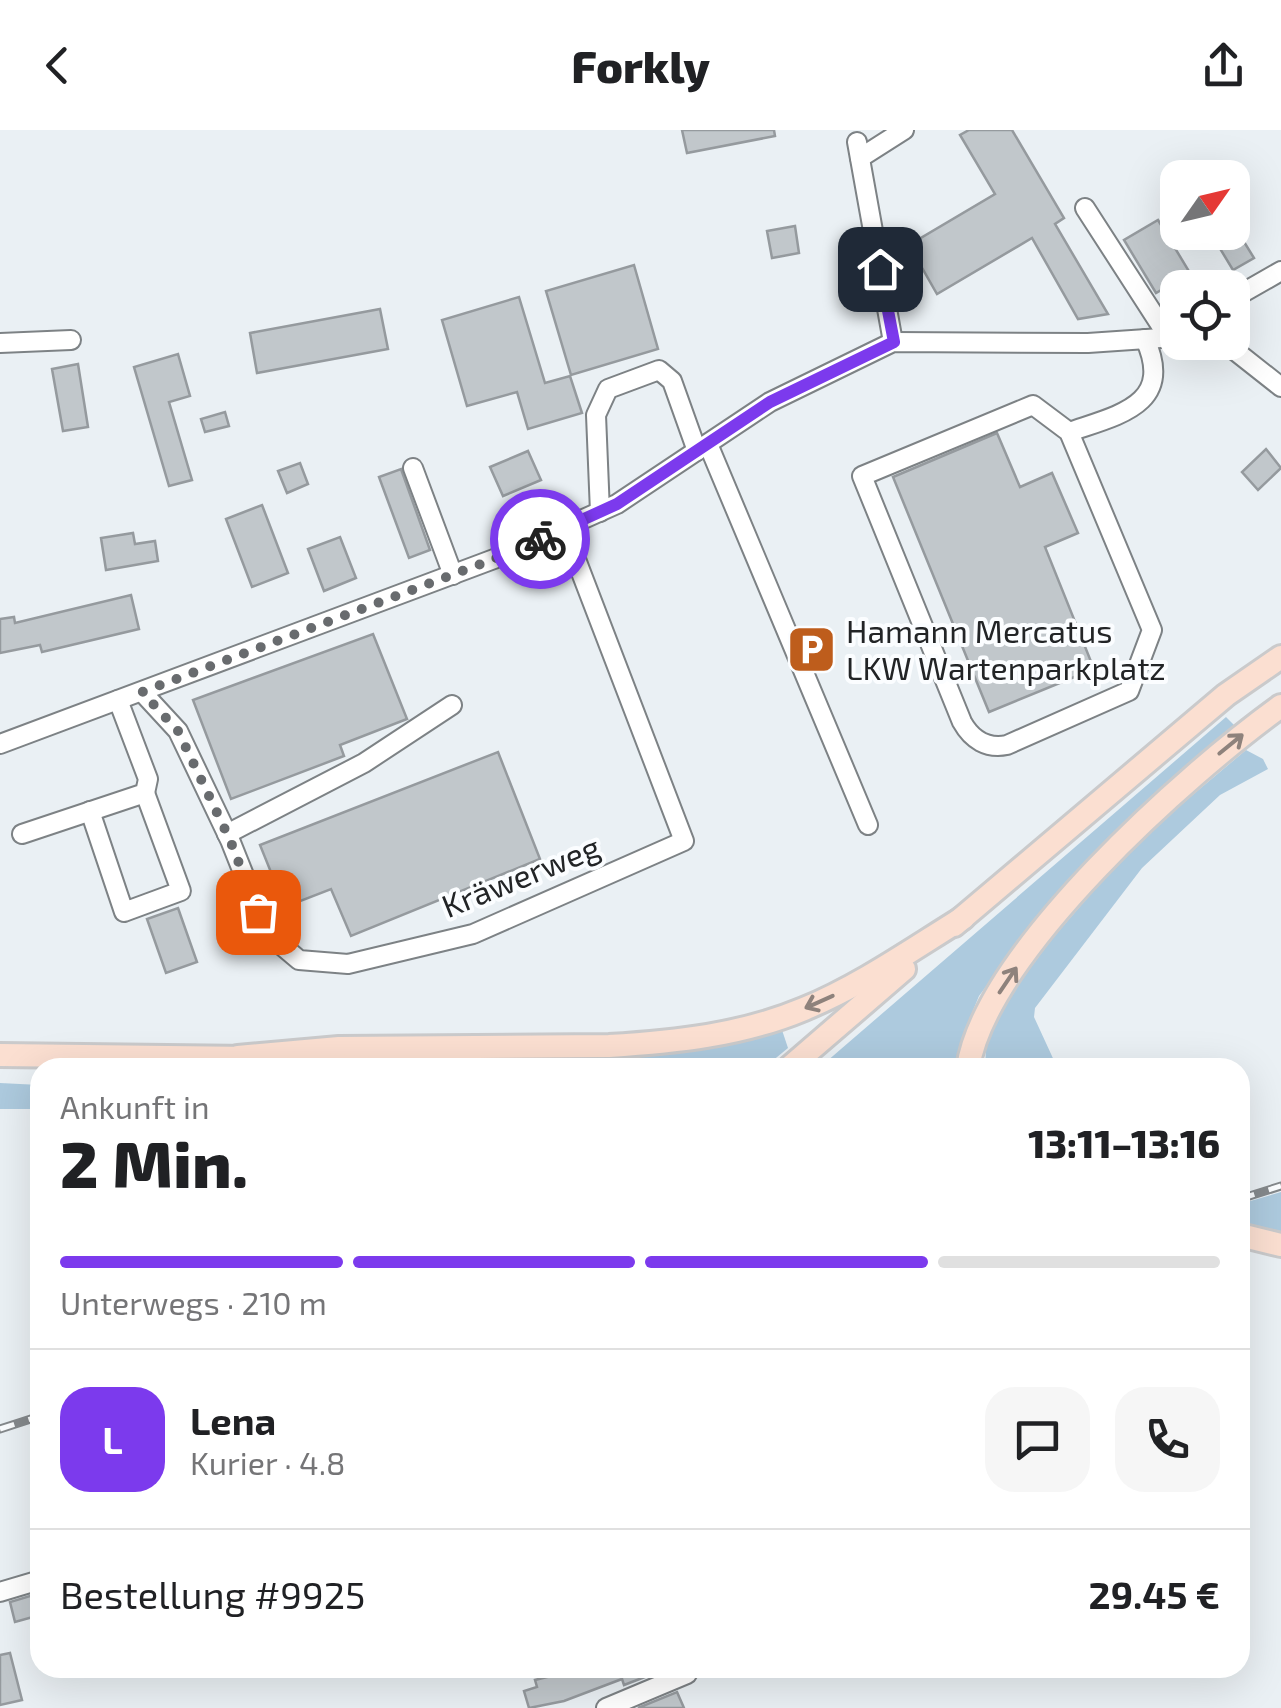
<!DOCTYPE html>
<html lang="de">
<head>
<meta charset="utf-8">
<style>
  :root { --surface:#fff; --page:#f6f6f6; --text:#202124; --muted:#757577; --line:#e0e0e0; --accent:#7c3aed }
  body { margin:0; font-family:"Exo 2",sans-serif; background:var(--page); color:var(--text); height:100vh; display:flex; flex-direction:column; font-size:38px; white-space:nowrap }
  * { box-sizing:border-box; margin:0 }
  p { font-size:32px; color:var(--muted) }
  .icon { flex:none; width:55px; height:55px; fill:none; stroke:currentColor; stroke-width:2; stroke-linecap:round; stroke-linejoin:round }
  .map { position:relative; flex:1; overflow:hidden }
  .drawer { position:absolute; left:30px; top:928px; width:1220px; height:620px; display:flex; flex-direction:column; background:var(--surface); border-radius:30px; box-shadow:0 10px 40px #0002 }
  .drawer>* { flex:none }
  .needle { width:65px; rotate:56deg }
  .buttons { position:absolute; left:1160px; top:30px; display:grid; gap:20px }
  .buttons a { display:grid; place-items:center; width:90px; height:90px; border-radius:20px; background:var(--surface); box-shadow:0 10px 40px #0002; font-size:50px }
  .pin { position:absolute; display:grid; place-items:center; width:85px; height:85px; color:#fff; margin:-42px; border-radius:20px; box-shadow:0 5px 15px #0006 }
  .courier { position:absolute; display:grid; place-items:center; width:100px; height:100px; margin:-50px; border:8px solid #7c3aed; border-radius:50%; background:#fff; color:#222; box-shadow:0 2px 12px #0007 }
  .overview em { font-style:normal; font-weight:800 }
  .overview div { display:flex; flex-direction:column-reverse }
  .overview { display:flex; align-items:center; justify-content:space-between; height:170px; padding:0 30px }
  h1 { font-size:65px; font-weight:800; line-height:75px }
  .bar { display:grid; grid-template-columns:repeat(4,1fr); gap:15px 10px; align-content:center; height:120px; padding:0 30px }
  .bar i { height:12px; border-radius:8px; background:var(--line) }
  .bar .on { background:var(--accent) }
  .bar p { grid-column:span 4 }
  .line { display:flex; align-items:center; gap:25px; padding:0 30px; border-top:2px solid var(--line) }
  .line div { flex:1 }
  .round { display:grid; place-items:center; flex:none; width:105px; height:105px; border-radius:30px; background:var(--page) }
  header { display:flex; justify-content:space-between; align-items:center; height:130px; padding:0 30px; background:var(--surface); font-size:45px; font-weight:800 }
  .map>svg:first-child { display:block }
  .green { fill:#adcade }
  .building { fill:#c1c7cb; stroke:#959a9e; stroke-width:2.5 }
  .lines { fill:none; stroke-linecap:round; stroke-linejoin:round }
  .minor-casing { stroke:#7d8285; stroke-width:22 }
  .major-casing { stroke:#cacacb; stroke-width:28 }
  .minor { stroke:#fff; stroke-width:18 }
  .major { stroke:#fbdfd1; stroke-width:22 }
  .rail-casing { stroke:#85898c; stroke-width:9 }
  .rail { stroke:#fbfdff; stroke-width:5; stroke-dasharray:15; stroke-linecap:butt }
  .oneway { stroke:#8e827c }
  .done { stroke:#686b6e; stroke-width:10; stroke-dasharray:0 18 }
  .route { stroke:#7c3aed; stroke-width:12 }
  .labels { text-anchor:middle; stroke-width:8; stroke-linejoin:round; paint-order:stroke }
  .poi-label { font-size:32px; fill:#222426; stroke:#fbfdff; text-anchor:start }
  .street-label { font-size:32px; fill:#222426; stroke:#fbfdff }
</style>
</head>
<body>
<header><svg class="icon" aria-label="back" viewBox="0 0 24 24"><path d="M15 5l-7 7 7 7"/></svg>Forkly<svg class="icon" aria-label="share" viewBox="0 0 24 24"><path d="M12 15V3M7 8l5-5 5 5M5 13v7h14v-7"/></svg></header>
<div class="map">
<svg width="1281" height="1578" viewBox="0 0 1281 1578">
  <rect width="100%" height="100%" fill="#eaf0f4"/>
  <!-- green -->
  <g class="green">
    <path d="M1226 587 1234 595 1093 726 1018 814 979 866 962 907 956 937 819 938Z"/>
    <path d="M1246 620 1263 629 1268 639 1220 665 1142 738 1035 878 1034 887 1057 937 985 938 986 918 1002 876 1051 810 1133 715Z"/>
    <path d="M782 900 788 918 765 937 567 938 565 930 685 921Z"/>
    <path d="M0 953 40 955V979H0Z"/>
    <path d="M1281 1062V1103L1240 1093V1074Z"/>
  </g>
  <!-- building -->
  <g class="building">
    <path d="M682 0H774L775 6 687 23Z"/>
    <path d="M969 0H1012L1064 88 1055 94 1108 184 1078 189 1032 108 937 164 909 115 995 64 960 5Z"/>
    <path d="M1158 90 1190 143 1156 163 1124 110Z"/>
    <path d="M795 96 799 123 772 128 767 101Z"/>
    <path d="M1210 102H1238L1254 128 1233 140Z"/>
    <path d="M634 135 658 219 571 245 546 161Z"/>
    <path d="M519 167 545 253 570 246 582 283 528 299 517 262 467 276 442 190Z"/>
    <path d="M380 179 388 219 257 243 250 203Z"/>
    <path d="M178 224 190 266 169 272 192 350 169 356 134 237Z"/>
    <path d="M78 234 88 297 63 301 52 239Z"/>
    <path d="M225 282 229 296 205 302 201 289Z"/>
    <path d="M997 303 1020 357 1052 343 1078 403 1045 417 1094 539 989 582 893 347Z"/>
    <path d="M1266 319 1281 338 1258 360 1242 342Z"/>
    <path d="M528 321 541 350 503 366 490 337Z"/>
    <path d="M300 333 308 354 287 363 278 341Z"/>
    <path d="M401 339 430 420 409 428 379 347Z"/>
    <path d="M262 375 288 443 252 457 226 389Z"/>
    <path d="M133 403 135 414 155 411 158 431 106 440 101 408Z"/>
    <path d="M340 407 356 448 324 461 308 419Z"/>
    <path d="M131 465 139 499 42 522 40 515 0 523V489L14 487 15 493Z"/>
    <path d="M373 504 407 589 340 615 344 626 231 669 193 570Z"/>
    <path d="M498 622 540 729 351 806 331 759 285 777 260 715Z"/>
    <path d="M178 778 197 832 166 843 147 789Z"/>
    <path d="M40 1463V1485L15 1492 10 1472Z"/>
    <path d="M10 1523 22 1570 0 1575V1525Z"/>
    <path d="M583 1538H666V1539L624 1555 622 1549 564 1571 529 1578 524 1561 537 1557 535 1550Z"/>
    <path d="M677 1562 684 1578H638Z"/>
  </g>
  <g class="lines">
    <defs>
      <g id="minor">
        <path d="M857 12 893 212"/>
        <path d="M860 28 904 0"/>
        <path d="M1085 78 1167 205"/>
        <path d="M1232 169 1281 141"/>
        <path d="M1224 212 1281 257"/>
        <path d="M0 213 71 210"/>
        <path d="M1069 302 1152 500 1129 561 1007 615C987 619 972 610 962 592L862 346 1033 275 1069 302C1118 285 1175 275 1145 209"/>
        <path d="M708 314 868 695"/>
        <path d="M413 338 453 445"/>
        <path d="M600 382 596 285 608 259 659 240 672 251 697 321"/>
        <path d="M142 562 178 601 230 710 267 803 299 830 348 834 473 804 684 711 564 398"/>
        <path d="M0 614 494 429 617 374 770 272 893 212 1088 213 1161 208 1178 199"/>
        <path d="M90 681 124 782 181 761 145 663"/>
        <path d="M22 704 145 663 148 649 118 570"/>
        <path d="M227 704 364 633 452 575"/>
        <path d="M0 1462 40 1450"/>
        <path d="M606 1578 687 1544"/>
      </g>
      <g id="major">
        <path d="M954 795 1226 565 1281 527"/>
        <path d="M0 925 251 928"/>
        <path d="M238 927 339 918 609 916C675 912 742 905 804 879 860 856 911 820 963 788"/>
        <path d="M298 932 369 938"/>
        <path d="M789 938 904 839"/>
        <path d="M968 938C985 823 1189 642 1281 576"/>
        <path d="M1240 1105 1281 1115"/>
      </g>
    </defs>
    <!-- minor casing -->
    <use href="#minor" class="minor-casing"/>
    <!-- major casing -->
    <use href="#major" class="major-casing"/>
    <!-- minor -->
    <use href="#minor" class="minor"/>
    <!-- major -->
    <use href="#major" class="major"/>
    <defs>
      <g id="rail">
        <path d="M1240 1069 1281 1056"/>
        <path d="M0 1299 40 1286"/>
      </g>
    </defs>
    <!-- rail casing -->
    <use href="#rail" class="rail-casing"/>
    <!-- rail -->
    <use href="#rail" class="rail"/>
  </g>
  <!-- one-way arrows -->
  <defs><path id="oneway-shaft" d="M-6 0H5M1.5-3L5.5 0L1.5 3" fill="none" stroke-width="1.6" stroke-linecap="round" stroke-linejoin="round" transform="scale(2.5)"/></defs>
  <g class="oneway">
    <use href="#oneway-shaft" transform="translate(1231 614) rotate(-39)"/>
    <use href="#oneway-shaft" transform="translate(1008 850) rotate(-56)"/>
    <use href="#oneway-shaft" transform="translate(819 872) rotate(156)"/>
  </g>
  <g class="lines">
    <!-- done -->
    <path class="done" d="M258 782 230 710 178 601 142 562 494 429 540 409"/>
    <!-- route -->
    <path class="route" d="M540 409 617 374 770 272 894 212 880 139"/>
  </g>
  <!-- icons -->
  <defs>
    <symbol id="parking-square" viewBox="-11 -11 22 22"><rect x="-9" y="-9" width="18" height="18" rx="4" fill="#be5d1c" stroke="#fbfdff"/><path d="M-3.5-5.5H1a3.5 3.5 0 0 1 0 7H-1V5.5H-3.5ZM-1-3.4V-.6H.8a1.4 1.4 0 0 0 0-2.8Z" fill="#fff"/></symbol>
  </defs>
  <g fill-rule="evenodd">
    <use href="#parking-square" x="784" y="492" width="55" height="55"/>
  </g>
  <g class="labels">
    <!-- poi labels -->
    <g class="poi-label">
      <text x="846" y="513">Hamann Mercatus<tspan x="846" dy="37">LKW Wartenparkplatz</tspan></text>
    </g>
    <!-- street labels -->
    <g class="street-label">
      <text transform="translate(521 747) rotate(-22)" y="11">Kräwerweg</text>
    </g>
  </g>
</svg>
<div class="buttons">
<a><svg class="needle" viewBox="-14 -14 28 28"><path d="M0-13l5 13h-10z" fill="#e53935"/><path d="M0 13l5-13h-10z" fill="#757577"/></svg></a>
<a><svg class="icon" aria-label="locate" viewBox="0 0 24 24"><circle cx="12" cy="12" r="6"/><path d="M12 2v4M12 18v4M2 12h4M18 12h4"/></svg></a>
</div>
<div class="pin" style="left:258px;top:782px;background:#ea580c"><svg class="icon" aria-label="bag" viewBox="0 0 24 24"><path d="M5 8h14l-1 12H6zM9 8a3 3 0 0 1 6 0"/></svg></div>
<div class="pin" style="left:880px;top:139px;background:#1f2937"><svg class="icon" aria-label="home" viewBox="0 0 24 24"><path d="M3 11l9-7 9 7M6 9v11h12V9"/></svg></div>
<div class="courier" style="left:540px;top:409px"><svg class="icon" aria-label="bike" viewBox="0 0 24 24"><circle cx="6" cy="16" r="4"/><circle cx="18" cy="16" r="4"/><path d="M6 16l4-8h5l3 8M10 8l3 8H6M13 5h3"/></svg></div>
<section class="drawer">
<div class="overview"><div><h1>2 Min.</h1><p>Ankunft in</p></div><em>13:11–13:16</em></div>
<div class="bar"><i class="on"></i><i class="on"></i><i class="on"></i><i></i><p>Unterwegs · 210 m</p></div>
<div class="line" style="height:180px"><b class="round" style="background:var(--accent);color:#fff">L</b><div><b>Lena</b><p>Kurier · 4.8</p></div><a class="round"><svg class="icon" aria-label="chat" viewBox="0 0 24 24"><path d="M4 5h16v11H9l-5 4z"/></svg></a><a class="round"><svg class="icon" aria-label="phone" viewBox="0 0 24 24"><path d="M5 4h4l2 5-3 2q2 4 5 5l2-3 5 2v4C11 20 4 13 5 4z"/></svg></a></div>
<div class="line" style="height:130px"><div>Bestellung #9925</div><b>29.45 €</b></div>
</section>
</div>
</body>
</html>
